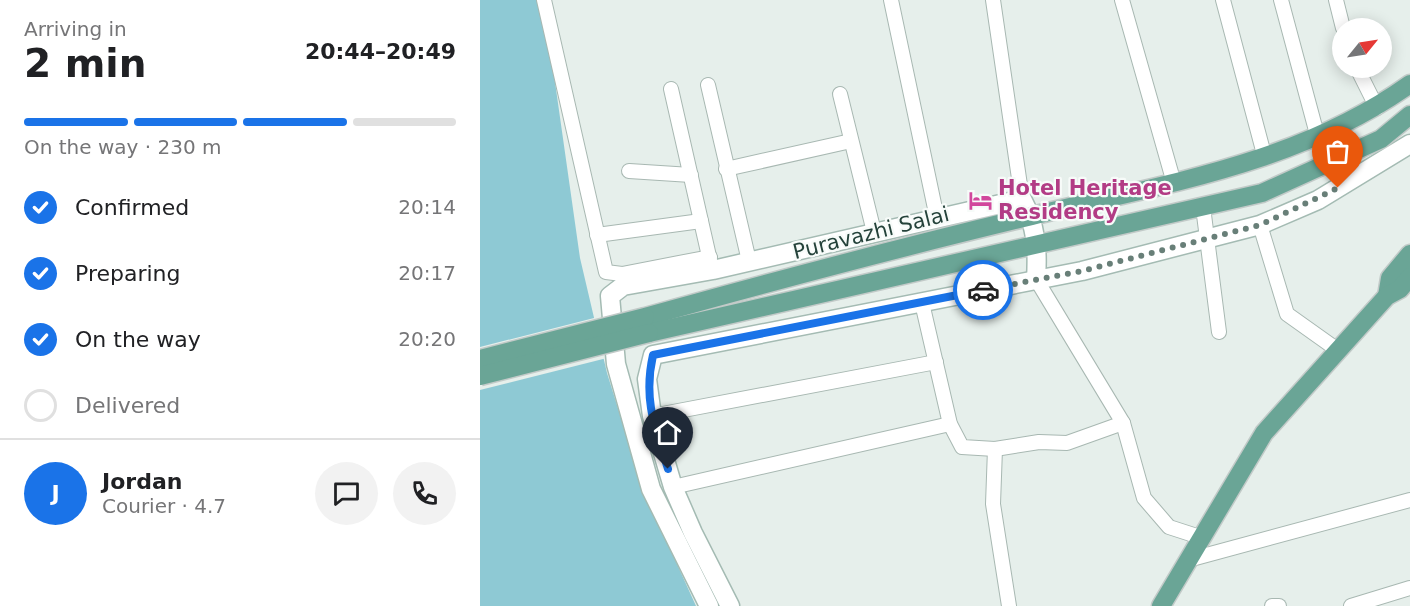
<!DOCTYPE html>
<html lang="en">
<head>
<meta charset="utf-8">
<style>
  :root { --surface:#fff; --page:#f2f2f2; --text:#202124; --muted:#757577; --line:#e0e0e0; --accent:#1a73e8 }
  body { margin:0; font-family:"DejaVu Sans",sans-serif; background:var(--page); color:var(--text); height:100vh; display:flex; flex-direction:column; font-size:22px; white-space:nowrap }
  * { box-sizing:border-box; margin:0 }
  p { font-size:20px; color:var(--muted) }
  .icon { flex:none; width:33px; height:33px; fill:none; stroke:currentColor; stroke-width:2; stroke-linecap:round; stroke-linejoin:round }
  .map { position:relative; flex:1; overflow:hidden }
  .panel { display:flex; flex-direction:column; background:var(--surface); width:480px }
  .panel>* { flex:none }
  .needle { width:39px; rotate:60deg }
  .buttons { position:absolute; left:852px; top:18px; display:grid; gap:12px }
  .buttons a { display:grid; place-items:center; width:60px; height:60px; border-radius:50%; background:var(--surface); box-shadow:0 3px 15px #0003; font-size:30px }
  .pin { position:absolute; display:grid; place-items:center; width:51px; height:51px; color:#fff; margin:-62px -26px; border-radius:50% 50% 50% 0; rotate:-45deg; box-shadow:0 0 6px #0007 }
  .pin .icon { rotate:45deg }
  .courier { position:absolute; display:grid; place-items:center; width:60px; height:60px; margin:-30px; border:4px solid #1a73e8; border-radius:50%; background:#fff; color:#222; box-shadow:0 2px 8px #0007 }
  .head em { font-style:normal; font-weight:600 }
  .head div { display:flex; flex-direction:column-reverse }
  .head { display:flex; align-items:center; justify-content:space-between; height:102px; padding:0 24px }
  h1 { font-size:39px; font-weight:600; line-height:45px }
  .bar { display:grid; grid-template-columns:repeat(4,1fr); gap:9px 6px; align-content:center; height:72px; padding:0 24px }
  .bar i { height:8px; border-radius:4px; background:var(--line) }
  .bar .selected { background:var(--accent) }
  .bar p { grid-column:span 4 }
  .line { display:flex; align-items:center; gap:15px; padding:0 24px; border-top:2px solid var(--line) }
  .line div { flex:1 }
  .round { display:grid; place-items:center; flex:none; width:63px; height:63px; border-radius:32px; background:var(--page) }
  ol { padding:0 24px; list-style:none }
  li { display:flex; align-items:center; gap:18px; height:66px }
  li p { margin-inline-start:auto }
  li .icon { padding:6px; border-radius:50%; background:var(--accent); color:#fff; stroke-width:4 }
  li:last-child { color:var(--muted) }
  li i { width:33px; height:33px; border:3px solid var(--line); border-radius:50% }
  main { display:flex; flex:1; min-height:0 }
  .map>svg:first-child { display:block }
  .water { fill:#8ec9d4 }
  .pier { fill:#e6efeb }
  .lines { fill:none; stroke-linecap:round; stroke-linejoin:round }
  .street-casing { stroke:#a8b8b2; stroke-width:16 }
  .secondary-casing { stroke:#a4bbb3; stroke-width:21 }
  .primary-casing { stroke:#c2cac8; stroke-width:21 }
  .street { stroke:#fff; stroke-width:14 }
  .secondary { stroke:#fff; stroke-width:18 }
  .primary { stroke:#6aa596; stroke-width:18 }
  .primary-bridge-casing { stroke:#c2cac8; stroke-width:21; stroke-linecap:butt }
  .primary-bridge { stroke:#6aa596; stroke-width:18 }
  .done { stroke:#687f78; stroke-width:6; stroke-dasharray:0 10.8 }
  .route { stroke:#1a73e8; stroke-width:8 }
  .labels { text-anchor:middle; stroke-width:4.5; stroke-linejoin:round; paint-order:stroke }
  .hotel-label { font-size:21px; font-weight:bold; fill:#b23c85; stroke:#f7fbf9; text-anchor:start }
  .street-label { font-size:21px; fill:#24423a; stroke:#f7fbf9 }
</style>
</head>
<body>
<main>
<section class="panel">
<div class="head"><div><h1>2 min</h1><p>Arriving in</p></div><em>20:44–20:49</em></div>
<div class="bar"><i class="selected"></i><i class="selected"></i><i class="selected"></i><i></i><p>On the way · 230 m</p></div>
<ol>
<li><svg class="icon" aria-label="check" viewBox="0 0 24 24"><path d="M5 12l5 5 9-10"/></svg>Confirmed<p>20:14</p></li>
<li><svg class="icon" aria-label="check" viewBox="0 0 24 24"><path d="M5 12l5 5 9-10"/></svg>Preparing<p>20:17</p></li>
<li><svg class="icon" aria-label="check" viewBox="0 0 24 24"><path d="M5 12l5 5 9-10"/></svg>On the way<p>20:20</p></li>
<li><i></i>Delivered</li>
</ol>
<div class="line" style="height:108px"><b class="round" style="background:var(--accent);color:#fff">J</b><div><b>Jordan</b><p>Courier · 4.7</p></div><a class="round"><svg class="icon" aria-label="chat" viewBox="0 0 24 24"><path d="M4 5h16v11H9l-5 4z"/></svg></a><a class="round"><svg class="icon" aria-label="phone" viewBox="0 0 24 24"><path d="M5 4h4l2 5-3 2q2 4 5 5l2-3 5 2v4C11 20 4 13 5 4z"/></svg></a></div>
</section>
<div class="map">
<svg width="930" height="606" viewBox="0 0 930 606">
  <rect width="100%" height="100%" fill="#e6efeb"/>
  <!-- water -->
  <path class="water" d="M0 0H59L67 26 100 258 127 373 163 489 216 606H0Z"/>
  <!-- pier -->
  <path class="pier" d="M118 317 127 358 0 390V347Z"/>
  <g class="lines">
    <defs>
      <g id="street">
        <path d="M64 0 126 272 142 274 230 257"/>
        <path d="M411 0 457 218"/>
        <path d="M513 0 542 199"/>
        <path d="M642 0 694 183"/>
        <path d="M743 0 785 158"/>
        <path d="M801 0 838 138"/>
        <path d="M856 0 863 28"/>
        <path d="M877 68 897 108"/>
        <path d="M228 85 269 261"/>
        <path d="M191 89 231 265"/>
        <path d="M360 94 394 232"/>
        <path d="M246 169 371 141"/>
        <path d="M149 171 211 175"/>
        <path d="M723 207 739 332"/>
        <path d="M780 225 807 314 859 351"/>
        <path d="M117 235 221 221"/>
        <path d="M556 279 643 423 664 498 689 527 723 538"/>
        <path d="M442 303 470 424 482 447 515 449 559 442 587 443 643 423"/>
        <path d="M172 416 456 362"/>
        <path d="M515 449 513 504 529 606"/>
        <path d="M193 487 470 424"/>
        <path d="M708 560 930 500"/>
        <path d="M792 606H799"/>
        <path d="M871 606 930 588"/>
      </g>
      <g id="secondary">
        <path d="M229 606 171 489 136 364 130 296 143 286 233 270 542 199C556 225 558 249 556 279"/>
        <path d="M250 606 213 533 193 487 172 416 167 379 173 355 602 271 780 225 838 200 930 144"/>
      </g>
      <g id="primary">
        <path d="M907 296 910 278 930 254"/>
        <path d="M165 317C294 281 422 247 552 216 683 184 818 164 930 84"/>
        <path d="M169 333 782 193 901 139 930 115"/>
        <path d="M681 606 784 433 907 296 920 289 930 277"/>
      </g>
    </defs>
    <!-- street casing -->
    <use href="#street" class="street-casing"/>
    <!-- secondary casing -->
    <use href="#secondary" class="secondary-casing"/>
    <!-- primary casing -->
    <use href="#primary" class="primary-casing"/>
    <!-- street -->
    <use href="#street" class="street"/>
    <!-- secondary -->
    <use href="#secondary" class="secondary"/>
    <!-- primary -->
    <use href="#primary" class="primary"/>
    <defs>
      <g id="primary-bridge">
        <path d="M0 359 165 317"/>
        <path d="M0 376 169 333"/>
      </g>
    </defs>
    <!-- primary-bridge casing -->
    <use href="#primary-bridge" class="primary-bridge-casing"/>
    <!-- primary-bridge -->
    <use href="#primary-bridge" class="primary-bridge"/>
  </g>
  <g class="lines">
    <!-- done -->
    <path class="done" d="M503 290 602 271 780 225 858 188"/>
    <!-- route -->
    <path class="route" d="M188 469C175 428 163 399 173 355L503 290"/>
  </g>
  <!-- icons -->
  <defs>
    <symbol id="hotel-bare" viewBox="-9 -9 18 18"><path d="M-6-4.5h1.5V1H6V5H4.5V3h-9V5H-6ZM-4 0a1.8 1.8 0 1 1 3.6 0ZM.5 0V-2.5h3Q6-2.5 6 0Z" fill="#d1479c" stroke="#f7fbf9" stroke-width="2.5" paint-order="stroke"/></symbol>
  </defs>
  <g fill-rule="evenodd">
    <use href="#hotel-bare" x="484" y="184" width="33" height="33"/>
  </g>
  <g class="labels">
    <!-- hotel labels -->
    <g class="hotel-label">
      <text x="518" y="195">Hotel Heritage<tspan x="518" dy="24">Residency</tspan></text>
    </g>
    <!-- street labels -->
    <g class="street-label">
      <text transform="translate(391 233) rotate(-14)" y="7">Puravazhi Salai</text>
    </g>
  </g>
</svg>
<div class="buttons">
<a><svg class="needle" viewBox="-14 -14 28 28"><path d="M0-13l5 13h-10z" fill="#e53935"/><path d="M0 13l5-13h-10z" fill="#757577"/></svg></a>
</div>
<div class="pin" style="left:858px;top:188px;background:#ea580c"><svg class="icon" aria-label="bag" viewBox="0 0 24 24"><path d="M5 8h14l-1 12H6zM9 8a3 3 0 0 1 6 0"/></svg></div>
<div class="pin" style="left:188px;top:469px;background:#1f2937"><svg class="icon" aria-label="home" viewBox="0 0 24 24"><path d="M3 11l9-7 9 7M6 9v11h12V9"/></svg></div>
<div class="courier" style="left:503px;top:290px"><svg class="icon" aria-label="car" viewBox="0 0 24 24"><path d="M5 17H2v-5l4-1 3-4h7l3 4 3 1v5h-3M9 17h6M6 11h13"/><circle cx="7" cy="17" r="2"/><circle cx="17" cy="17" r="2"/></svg></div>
</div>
</main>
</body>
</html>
